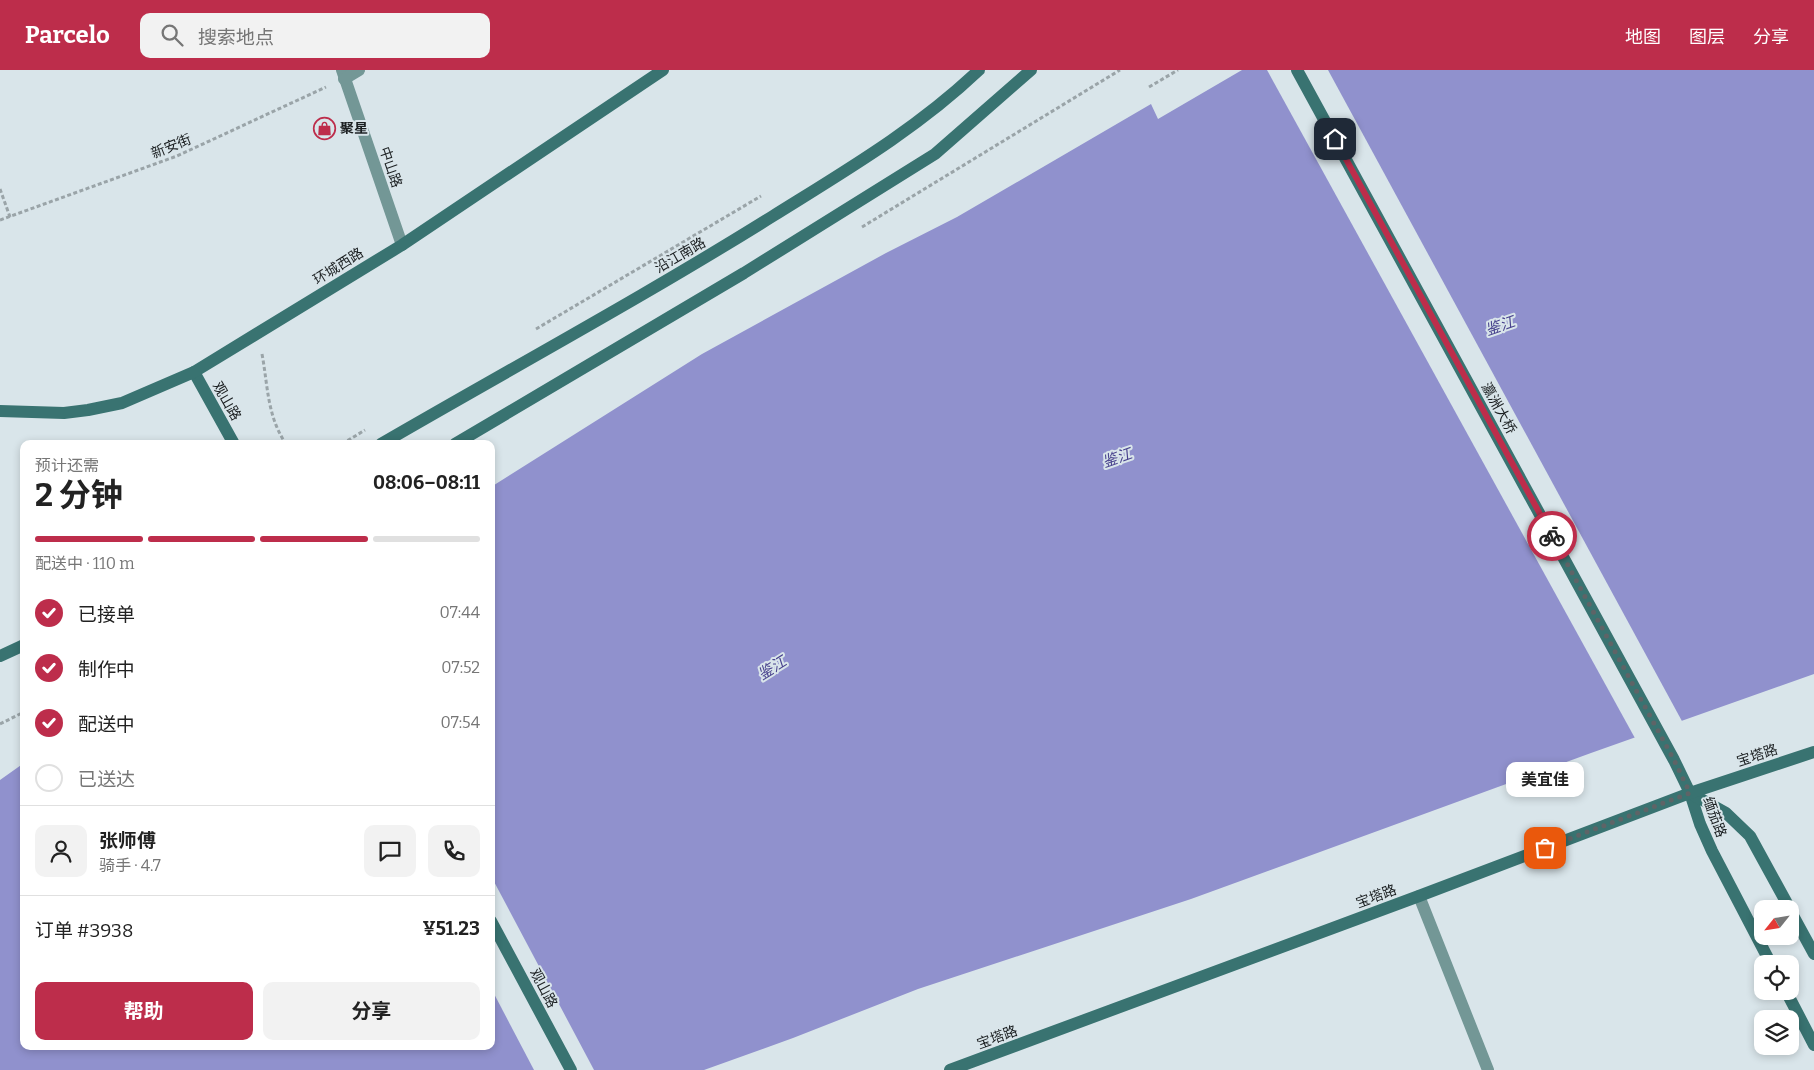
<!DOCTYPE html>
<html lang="zh">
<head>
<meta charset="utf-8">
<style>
  :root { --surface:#fff; --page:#f2f2f2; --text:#222; --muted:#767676; --line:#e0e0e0; --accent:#bd2d4b }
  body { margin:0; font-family:Bitter,"Noto Sans SC",serif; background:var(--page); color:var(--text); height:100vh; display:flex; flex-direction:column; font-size:19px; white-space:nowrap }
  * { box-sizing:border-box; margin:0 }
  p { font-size:16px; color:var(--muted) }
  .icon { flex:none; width:28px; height:28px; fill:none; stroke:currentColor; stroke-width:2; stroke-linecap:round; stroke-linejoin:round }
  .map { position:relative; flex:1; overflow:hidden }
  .drawer { position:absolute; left:20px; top:370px; width:475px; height:610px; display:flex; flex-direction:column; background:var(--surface); border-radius:10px; box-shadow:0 2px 8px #0003 }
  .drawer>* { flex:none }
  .needle { width:32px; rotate:240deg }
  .controls { position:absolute; left:1754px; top:830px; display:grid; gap:10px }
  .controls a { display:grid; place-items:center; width:45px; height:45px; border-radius:10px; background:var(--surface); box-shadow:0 2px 8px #0003; font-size:25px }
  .pin { position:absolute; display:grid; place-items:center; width:42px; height:42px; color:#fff; margin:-21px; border-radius:10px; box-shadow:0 2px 8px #0006 }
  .courier { position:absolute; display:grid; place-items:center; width:50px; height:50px; margin:-25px; border:4px solid #bd2d4b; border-radius:50%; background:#fff; color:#222; box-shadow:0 1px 6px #0007 }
  .bubble { position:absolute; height:35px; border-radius:10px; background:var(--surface); box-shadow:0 2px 8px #0003; font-size:16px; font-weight:700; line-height:35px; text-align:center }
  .summary em { font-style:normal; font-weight:700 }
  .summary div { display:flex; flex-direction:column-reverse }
  .summary { display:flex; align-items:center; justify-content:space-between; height:85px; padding:0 15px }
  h1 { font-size:32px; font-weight:700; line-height:38px }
  .bar { display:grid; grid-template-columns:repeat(4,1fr); gap:8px 5px; align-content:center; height:60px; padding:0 15px }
  .bar i { height:6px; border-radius:4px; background:var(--line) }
  .bar .selected { background:var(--accent) }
  .bar p { grid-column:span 4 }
  .line { display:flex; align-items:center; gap:12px; padding:0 15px; border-top:1px solid var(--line) }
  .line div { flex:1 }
  .round { display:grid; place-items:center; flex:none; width:52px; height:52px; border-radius:10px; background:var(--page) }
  ol { padding:0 15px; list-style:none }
  li { display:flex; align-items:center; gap:15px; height:55px }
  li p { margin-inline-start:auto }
  li .icon { padding:5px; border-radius:50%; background:var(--accent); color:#fff; stroke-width:4 }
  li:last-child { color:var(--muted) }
  li i { width:28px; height:28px; border:2px solid var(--line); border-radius:50% }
  .cta { display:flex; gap:10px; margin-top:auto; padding:10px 15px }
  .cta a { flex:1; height:58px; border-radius:10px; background:var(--accent); color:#fff; font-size:20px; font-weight:700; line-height:58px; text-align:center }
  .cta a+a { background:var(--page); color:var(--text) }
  header { display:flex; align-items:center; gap:30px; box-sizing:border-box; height:70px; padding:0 25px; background:var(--accent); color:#fff }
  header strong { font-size:24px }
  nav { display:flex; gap:28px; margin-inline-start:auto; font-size:18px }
  .search { width:350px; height:45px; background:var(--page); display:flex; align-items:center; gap:12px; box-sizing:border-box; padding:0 18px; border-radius:10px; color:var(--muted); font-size:19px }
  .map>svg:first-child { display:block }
  .water { fill:#9091cd }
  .pier { fill:#d9e5ea }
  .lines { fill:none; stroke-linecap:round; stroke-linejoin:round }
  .path { stroke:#9aa4a8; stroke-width:3; stroke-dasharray:4 2.5; stroke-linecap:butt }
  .street { stroke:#739796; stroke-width:12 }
  .secondary { stroke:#397371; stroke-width:12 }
  .done { stroke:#5e6467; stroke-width:5; stroke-dasharray:0 9 }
  .route { stroke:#bd2d4b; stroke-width:6 }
  .labels { text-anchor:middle; stroke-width:4; stroke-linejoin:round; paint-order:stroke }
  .poi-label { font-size:14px; font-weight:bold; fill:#1b1f21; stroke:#d9e5ea; text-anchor:start }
  .street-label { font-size:14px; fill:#1b1f21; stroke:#d9e5ea }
  .water-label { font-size:15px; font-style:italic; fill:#48428d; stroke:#d9e5ea }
</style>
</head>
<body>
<header>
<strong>Parcelo</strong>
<div class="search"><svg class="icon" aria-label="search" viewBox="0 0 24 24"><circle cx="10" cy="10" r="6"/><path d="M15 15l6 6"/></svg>搜索地点</div>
<nav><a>地图</a><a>图层</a><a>分享</a></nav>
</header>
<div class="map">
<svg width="1814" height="1000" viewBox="0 0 1814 1000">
  <rect width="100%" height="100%" fill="#d9e5ea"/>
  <!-- water -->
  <path class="water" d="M1242 0H1814V604L1591 683 1191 829 918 919 793 968 704 1000H0V710L24 693V976H491V417L702 284 886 183 957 147 1151 34 1158 49Z"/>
  <!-- pier -->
  <g class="pier">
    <path d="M1267 0H1328L1683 653 1636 670Z"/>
    <path d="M491 806 594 1000H534L491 918Z"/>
  </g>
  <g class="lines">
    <!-- path -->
    <g class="path">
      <path d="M1149 17 1178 0"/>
      <path d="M0 119 10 147"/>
      <path d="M0 150 177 86 326 17"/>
      <path d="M862 157 1120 0"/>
      <path d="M536 259 761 126"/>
      <path d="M262 284C268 316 267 346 286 374"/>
      <path d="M342 374 365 360"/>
      <path d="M0 654 24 642"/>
    </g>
    <!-- street -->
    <g class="street">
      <path d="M342 0 402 175"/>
      <path d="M344 9 359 0"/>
      <path d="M1419 826 1488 1000"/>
    </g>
    <!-- secondary -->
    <g class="secondary">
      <path d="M1297 0 1674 690 1690 723 1700 754 1712 781 1771 894"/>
      <path d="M194 302 234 374"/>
      <path d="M0 341 64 343 88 340 122 333 194 302 402 175 663 0"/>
      <path d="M381 374C512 298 645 226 773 146 845 101 917 59 979 0"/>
      <path d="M455 374 744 203 935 84 1031 0"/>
      <path d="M0 586 24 575"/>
      <path d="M1690 723 1726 743 1750 766 1790 839"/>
      <path d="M1790 840 1814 884"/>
      <path d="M491 851 571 1000"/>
      <path d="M1786 921 1814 975"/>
      <path d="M950 1000 1419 826 1690 723 1814 682"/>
    </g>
  </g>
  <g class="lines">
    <!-- done -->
    <path class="done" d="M1545 778 1690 723 1674 690 1552 466"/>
    <!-- route -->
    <path class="route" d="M1335 69 1552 466"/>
  </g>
  <!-- icons -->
  <defs>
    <symbol id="shop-ring" viewBox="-11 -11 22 22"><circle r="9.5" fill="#d9e5ea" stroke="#bd2d4b" stroke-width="1.5"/><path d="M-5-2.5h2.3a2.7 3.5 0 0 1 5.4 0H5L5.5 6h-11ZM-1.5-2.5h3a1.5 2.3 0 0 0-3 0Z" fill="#bd2d4b"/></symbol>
  </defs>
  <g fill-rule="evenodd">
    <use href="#shop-ring" x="312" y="46" width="25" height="25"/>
  </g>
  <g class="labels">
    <!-- poi labels -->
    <g class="poi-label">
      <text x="340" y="63">聚星</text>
    </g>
    <!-- street labels -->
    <g class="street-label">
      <text transform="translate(171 76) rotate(-22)" y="5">新安街</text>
      <text transform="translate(391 97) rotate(71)" y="5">中山路</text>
      <text transform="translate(680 185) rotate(-30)" y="5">沿江南路</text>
      <text transform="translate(338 196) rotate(-32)" y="5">环城西路</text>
      <text transform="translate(227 331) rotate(60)" y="5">观山路</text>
      <text transform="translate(1499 338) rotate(61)" y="5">瀛洲大桥</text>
      <text transform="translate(1757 685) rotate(-18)" y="5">宝塔路</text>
      <text transform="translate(1715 747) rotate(70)" y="5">缅茄路</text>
      <text transform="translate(1376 826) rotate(-20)" y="5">宝塔路</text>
      <text transform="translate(544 918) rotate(62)" y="5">观山路</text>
      <text transform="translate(997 967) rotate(-20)" y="5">宝塔路</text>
    </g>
    <!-- water labels -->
    <g class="water-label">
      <text transform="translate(1500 256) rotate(-19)" y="5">鉴江</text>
      <text transform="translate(1117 388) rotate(-19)" y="5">鉴江</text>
      <text transform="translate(772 598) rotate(-32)" y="5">鉴江</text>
    </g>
  </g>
</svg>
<div class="controls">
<a><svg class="needle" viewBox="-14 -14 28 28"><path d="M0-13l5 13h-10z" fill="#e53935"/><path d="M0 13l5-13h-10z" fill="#767676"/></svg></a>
<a><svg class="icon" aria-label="locate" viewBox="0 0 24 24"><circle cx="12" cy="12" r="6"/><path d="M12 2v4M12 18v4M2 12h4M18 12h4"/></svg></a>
<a><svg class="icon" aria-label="layers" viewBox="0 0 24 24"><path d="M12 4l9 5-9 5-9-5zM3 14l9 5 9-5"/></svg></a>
</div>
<div class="pin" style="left:1545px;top:778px;background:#ea580c"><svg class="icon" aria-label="bag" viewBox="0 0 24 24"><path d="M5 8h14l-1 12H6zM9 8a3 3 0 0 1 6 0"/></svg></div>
<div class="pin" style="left:1335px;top:69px;background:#1f2937"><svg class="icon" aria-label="home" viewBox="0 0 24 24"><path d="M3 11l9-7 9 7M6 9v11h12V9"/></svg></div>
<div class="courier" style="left:1552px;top:466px"><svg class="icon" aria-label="bike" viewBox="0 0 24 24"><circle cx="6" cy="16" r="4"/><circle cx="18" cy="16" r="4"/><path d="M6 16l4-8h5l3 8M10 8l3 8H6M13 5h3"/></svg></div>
<div class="bubble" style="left:1506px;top:692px;width:78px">美宜佳</div>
<section class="drawer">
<div class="summary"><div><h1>2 分钟</h1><p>预计还需</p></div><em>08:06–08:11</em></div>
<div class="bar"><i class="selected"></i><i class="selected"></i><i class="selected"></i><i></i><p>配送中 · 110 m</p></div>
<ol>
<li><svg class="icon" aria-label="check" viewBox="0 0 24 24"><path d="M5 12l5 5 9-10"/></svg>已接单<p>07:44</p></li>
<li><svg class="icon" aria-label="check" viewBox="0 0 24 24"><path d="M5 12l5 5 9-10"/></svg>制作中<p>07:52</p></li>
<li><svg class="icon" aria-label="check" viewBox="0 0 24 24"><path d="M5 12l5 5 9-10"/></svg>配送中<p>07:54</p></li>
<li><i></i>已送达</li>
</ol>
<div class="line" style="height:90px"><a class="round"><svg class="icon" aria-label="person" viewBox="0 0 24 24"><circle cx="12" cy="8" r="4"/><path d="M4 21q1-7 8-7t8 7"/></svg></a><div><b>张师傅</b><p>骑手 · 4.7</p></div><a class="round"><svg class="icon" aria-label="chat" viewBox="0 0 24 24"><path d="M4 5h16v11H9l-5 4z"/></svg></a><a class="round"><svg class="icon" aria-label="phone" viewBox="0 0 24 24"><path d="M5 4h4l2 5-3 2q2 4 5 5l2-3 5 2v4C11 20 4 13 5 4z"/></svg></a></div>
<div class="line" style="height:65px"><div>订单 #3938</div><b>¥51.23</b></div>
<div class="cta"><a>帮助</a><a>分享</a></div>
</section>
</div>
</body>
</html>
